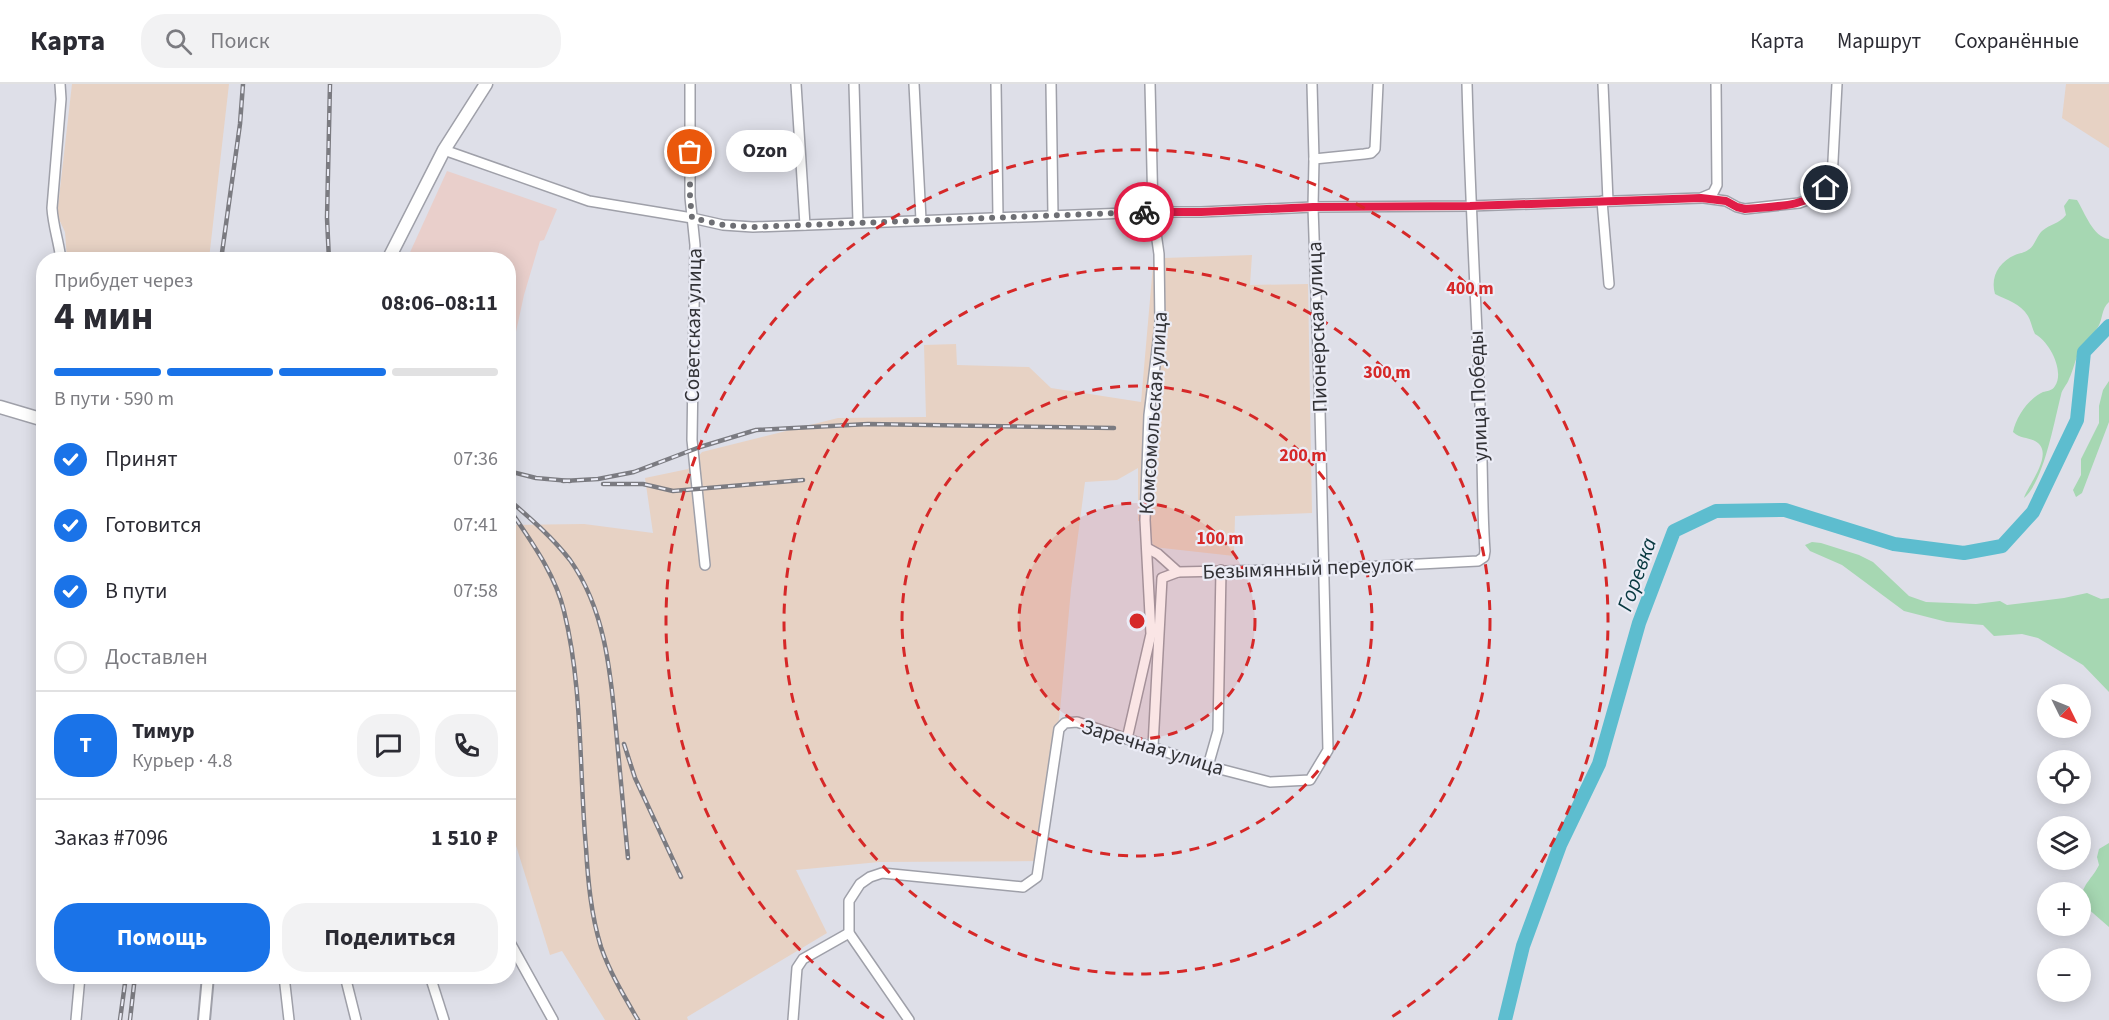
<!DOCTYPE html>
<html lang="ru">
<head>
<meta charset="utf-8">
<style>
  :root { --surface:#fff; --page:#f2f2f3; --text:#2b2b33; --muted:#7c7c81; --line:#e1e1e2; --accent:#1a73e8 }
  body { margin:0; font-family:"Source Sans 3",sans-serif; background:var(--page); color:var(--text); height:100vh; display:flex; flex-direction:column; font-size:22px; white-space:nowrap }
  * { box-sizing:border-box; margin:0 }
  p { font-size:20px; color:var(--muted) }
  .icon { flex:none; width:33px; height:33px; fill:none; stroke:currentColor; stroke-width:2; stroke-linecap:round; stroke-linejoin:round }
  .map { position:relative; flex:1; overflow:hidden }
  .drawer { position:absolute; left:36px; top:168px; width:480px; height:732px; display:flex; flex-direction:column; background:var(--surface); border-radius:24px; box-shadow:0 3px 15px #0003 }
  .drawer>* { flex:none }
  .needle { width:39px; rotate:133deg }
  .controls { position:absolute; left:2037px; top:600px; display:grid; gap:12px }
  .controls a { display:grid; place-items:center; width:54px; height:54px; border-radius:50%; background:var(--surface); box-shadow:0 3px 15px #0003; font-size:30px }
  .pin { position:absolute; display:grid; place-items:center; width:51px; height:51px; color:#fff; margin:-26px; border:3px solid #fff; border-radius:50%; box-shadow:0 2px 6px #0007 }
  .courier { position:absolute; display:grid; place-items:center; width:60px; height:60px; margin:-30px; border:4px solid #e11d48; border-radius:50%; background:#fff; color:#222; box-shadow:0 2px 8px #0007 }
  .bubble { position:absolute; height:42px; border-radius:21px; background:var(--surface); box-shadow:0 3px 15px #0003; font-size:20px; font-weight:700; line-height:42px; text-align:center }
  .head em { font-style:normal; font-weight:700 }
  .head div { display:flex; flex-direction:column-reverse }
  .head { display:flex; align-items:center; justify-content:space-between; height:102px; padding:0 18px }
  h1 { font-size:39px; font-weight:700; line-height:45px }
  .bar { display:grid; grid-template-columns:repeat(4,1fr); gap:9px 6px; align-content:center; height:72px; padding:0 18px }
  .bar i { height:8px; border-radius:4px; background:var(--line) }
  .bar .active { background:var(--accent) }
  .bar p { grid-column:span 4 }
  .line { display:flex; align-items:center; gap:15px; padding:0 18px; border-top:2px solid var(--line) }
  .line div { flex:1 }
  .round { display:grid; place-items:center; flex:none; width:63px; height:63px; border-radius:24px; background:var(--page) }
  ol { padding:0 18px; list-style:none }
  li { display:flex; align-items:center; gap:18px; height:66px }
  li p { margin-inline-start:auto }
  li .icon { padding:6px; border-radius:50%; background:var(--accent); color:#fff; stroke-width:4 }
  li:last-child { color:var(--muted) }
  li i { width:33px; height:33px; border:3px solid var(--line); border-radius:50% }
  .button { display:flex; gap:12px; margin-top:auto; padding:12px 18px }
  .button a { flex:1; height:69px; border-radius:24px; background:var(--accent); color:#fff; font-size:24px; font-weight:700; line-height:69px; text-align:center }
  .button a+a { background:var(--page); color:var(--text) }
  header { display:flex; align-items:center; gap:36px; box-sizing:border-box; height:84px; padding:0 30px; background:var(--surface); border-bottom:2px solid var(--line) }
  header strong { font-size:28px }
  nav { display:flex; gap:33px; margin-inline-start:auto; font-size:21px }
  .search { width:420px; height:54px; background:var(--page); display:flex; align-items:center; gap:15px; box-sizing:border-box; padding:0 21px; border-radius:24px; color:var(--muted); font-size:22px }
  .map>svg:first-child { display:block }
  .industrial { fill:#e7d2c4 }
  .education { fill:#e9cfcb }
  .green { fill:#a6d7b2 }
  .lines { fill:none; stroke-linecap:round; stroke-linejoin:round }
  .river { stroke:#5dbdcf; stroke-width:14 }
  .minor-casing { stroke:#9fa0a9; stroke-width:12 }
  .tertiary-casing { stroke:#9fa0a9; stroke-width:14 }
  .secondary-casing { stroke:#9fa0a9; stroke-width:15 }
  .minor { stroke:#fff; stroke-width:9 }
  .tertiary { stroke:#fff; stroke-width:10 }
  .secondary { stroke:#fff; stroke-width:12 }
  .rail-casing { stroke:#7b7b81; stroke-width:4.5 }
  .rail { stroke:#ebecf6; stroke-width:2; stroke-dasharray:7; stroke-linecap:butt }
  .done { stroke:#6e6f74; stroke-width:6; stroke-dasharray:0 10.8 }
  .route { stroke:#e11d48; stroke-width:8 }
  .ring { fill:none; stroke:#d62828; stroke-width:3; stroke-dasharray:10 8 }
  .labels { text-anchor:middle; stroke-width:4.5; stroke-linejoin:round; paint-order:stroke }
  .street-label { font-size:21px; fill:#323236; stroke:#ebecf6 }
  .water-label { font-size:22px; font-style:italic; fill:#093940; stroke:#ebecf6 }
  .centre { fill:#d62828; stroke:#ebecf6; stroke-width:3 }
  .ring-label { font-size:18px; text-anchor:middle; font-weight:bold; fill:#d62828; stroke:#ebecf6; stroke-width:4.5; stroke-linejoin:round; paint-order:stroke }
</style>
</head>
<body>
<header>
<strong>Карта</strong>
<div class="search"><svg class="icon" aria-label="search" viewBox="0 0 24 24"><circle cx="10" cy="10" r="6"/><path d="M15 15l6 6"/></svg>Поиск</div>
<nav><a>Карта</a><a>Маршрут</a><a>Сохранённые</a></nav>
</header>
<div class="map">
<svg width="2109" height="936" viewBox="0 0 2109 936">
  <rect width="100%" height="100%" fill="#dedfe8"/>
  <!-- industrial -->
  <g class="industrial">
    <path d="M72 0H229L209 175H67L65 148 57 131Z"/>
    <path d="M2066 0H2109V64L2062 34Z"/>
    <path d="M1154 170H1163L1164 174 1252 171 1250 201 1308 200 1312 429 1235 432 1234 472 1153 463 1149 437H1138V384L1117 396 1085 398 1071 505 1060 627 1041 777 879 778 796 786 827 849 687 933 688 936H605L562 867 550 871 509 739 508 441 584 440 653 449 645 394 688 385 702 368 838 334 926 333 924 261 956 260 957 281 1029 283 1051 304 1141 318Z"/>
  </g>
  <!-- education -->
  <path class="education" d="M447 87 557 125 544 156 540 157 524 211 509 280 508 176 407 175Z"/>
  <!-- green -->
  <g class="green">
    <path d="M2069 115 2077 116C2085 129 2093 153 2109 155V218C2101 225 2103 235 2098 243 2093 251 2086 257 2081 265 2075 274 2074 285 2069 295 2067 301 2062 305 2061 311 2054 338 2044 397 2024 414 2028 401 2056 368 2035 357 2027 353 2021 355 2013 348 2016 333 2028 315 2043 308 2047 307 2052 307 2055 302 2065 287 2049 257 2035 250 2032 244 2031 237 2028 232 2020 219 2007 216 1995 210 1990 193 1999 178 2015 171 2020 169 2024 169 2028 166 2035 162 2036 153 2042 147 2050 140 2059 140 2066 131L2064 122Z"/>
    <path d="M2109 297V338L2082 409 2076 413 2073 406 2081 391V375L2099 339V322L2103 306Z"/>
    <path d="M1812 458 1821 459 1859 471 1873 478 1909 512 1926 518 1976 520 2000 517 2007 521 2064 514 2087 509 2101 515 2109 514V608L2083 581 2038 554 2022 550 1994 552 1983 541 1947 538 1904 527 1842 481 1810 467 1805 461Z"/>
    <path d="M2109 759V843L2086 823 2081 816C2082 800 2093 794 2099 781L2097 773 2099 765Z"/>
  </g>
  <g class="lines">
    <!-- river -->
    <path class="river" d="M1505 936 1523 862 1560 761 1599 680 1639 539 1674 447 1716 427 1785 426 1894 460 1964 469 2002 462 2033 428 2077 336 2084 268 2109 242"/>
    <defs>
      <g id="minor">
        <path d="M60 0 61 15 52 124C53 142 59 158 61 176"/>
        <path d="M690 0V113L695 161 692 356 705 481"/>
        <path d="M796 0 805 141"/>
        <path d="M854 0 858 138"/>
        <path d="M914 0 921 136"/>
        <path d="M996 0 998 133"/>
        <path d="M1051 0 1053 131"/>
        <path d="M1603 0 1608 117"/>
        <path d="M444 66 589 117 692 134 723 141 753 143 1153 128H1201L1313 123 1470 122 1701 114 1713 109 1717 101 1716 0"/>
        <path d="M1314 75 1364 70 1371 69 1375 65 1378 0"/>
        <path d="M1704 114 1726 117 1737 123 1745 125 1799 119 1818 112 1826 104 1832 96 1837 0"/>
        <path d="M1602 117 1609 200"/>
        <path d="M1147 464 1158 470 1178 488 1323 485 1478 477 1484 473 1485 467C1482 427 1483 388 1481 348 1477 232 1470 116 1467 0"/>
        <path d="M1127 655 1151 550 1145 436 1149 331 1160 241 1159 170 1153 128 1150 0"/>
        <path d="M1153 662 1162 494 1178 488"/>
        <path d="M1208 682 1218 647 1221 486"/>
        <path d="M508 855 553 936"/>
        <path d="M284 892 289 936"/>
        <path d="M345 892 356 936"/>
        <path d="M430 892 444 936"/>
        <path d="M76 936 80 892"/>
        <path d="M793 936 797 884 803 875 849 849"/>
        <path d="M909 936 849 849V817L860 800 870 793 882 789 1023 803 1037 793 1059 645 1065 639 1077 638 1208 682 1270 698 1310 696 1328 666 1320 327 1313 123 1314 75 1312 0"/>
      </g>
      <path id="tertiary" d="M204 936 208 892"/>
      <g id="secondary">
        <path d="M388 176 444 66 486 0"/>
        <path d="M0 323 44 336"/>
      </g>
    </defs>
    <!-- minor casing -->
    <use href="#minor" class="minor-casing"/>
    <!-- tertiary casing -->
    <use href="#tertiary" class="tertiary-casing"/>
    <!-- secondary casing -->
    <use href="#secondary" class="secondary-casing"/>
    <!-- minor -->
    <use href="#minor" class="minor"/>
    <!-- tertiary -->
    <use href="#tertiary" class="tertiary"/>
    <!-- secondary -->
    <use href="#secondary" class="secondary"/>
    <defs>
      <g id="rail">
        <path d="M221 176 240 40 243 0"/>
        <path d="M329 176 327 134 330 0"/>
        <path d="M508 387 536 394 570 397"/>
        <path d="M563 397 598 395 634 388 700 363 756 346 868 340 1114 344"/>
        <path d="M603 400H643L673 407 803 396"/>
        <path d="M508 415C530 434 552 453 570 476 607 528 611 594 617 656 621 695 624 735 628 774"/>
        <path d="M508 423C530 456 555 489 564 527 583 604 579 686 586 764 588 797 591 831 601 863 610 889 624 912 638 936"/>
        <path d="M624 660 635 694 681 793"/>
        <path d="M120 936 126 892"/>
        <path d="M130 936 135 892"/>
      </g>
    </defs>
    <!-- rail casing -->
    <use href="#rail" class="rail-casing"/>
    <!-- rail -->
    <use href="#rail" class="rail"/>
  </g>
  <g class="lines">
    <!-- done -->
    <path class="done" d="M690 68V113L692 134 723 141 753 143 1144 128"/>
    <!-- route -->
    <path class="route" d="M1144 128H1201L1313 123 1470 122 1701 114 1726 117 1737 123 1745 125C1773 122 1804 124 1826 104"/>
  </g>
  <!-- distance rings -->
  <circle cx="1137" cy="537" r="118" fill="#d62828" fill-opacity=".12"/>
  <g class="ring">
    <circle cx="1137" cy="537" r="118"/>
    <circle cx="1137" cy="537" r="235"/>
    <circle cx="1137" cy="537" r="353"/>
    <path d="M884 934A471 471 0 1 1 1390 934"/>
  </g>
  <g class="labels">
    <!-- street labels -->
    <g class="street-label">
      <text transform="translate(693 241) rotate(-89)" y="7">Советская улица</text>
      <text transform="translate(1317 243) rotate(-92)" y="7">Пионерская улица</text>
      <text transform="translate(1478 312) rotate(-92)" y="7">улица Победы</text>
      <text transform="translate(1153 329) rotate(-86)" y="7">Комсомольская улица</text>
      <text transform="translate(1308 484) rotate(-2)" y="7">Безымянный переулок</text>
      <text transform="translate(1153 663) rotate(17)" y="7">Заречная улица</text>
    </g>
    <!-- water labels -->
    <g class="water-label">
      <text transform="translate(1636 490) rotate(-70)" y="8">Горевка</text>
    </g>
  </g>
  <circle cx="1137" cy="537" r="9" class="centre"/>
  <g class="ring-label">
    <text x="1470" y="210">400 m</text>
    <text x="1387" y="294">300 m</text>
    <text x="1303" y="377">200 m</text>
    <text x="1220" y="460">100 m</text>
  </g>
</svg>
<div class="controls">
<a><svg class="needle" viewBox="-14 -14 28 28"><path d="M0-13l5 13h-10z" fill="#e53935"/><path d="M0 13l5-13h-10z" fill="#7c7c81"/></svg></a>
<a><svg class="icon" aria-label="locate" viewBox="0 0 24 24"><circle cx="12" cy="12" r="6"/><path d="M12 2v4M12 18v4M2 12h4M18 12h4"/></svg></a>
<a><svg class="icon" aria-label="layers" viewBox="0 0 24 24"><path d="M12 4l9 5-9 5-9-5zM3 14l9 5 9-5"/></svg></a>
<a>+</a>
<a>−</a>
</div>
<div class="pin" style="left:690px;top:68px;background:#ea580c"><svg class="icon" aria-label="bag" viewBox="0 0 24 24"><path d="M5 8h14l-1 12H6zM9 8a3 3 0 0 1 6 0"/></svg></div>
<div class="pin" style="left:1826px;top:104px;background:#1f2937"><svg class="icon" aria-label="home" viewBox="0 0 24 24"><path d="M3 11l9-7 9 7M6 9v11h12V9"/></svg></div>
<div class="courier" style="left:1144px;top:128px"><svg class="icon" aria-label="bike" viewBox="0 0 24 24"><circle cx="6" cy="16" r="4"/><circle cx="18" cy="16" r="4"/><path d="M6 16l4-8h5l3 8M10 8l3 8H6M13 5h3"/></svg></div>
<div class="bubble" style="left:726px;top:46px;width:78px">Ozon</div>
<section class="drawer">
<div class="head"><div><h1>4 мин</h1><p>Прибудет через</p></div><em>08:06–08:11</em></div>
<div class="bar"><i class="active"></i><i class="active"></i><i class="active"></i><i></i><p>В пути · 590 m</p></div>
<ol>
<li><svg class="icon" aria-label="check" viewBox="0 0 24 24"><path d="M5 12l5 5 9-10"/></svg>Принят<p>07:36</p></li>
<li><svg class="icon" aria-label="check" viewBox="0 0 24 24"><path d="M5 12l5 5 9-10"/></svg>Готовится<p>07:41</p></li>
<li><svg class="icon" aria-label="check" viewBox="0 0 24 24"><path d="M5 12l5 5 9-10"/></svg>В пути<p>07:58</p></li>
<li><i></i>Доставлен</li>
</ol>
<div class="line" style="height:108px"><b class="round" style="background:var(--accent);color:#fff">Т</b><div><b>Тимур</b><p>Курьер · 4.8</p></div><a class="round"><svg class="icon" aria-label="chat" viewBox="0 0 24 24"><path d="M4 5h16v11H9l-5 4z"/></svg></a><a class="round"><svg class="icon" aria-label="phone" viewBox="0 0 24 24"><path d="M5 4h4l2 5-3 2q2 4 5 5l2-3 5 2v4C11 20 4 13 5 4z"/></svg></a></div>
<div class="line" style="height:78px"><div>Заказ #7096</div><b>1 510 ₽</b></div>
<div class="button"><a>Помощь</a><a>Поделиться</a></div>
</section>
</div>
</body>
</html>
